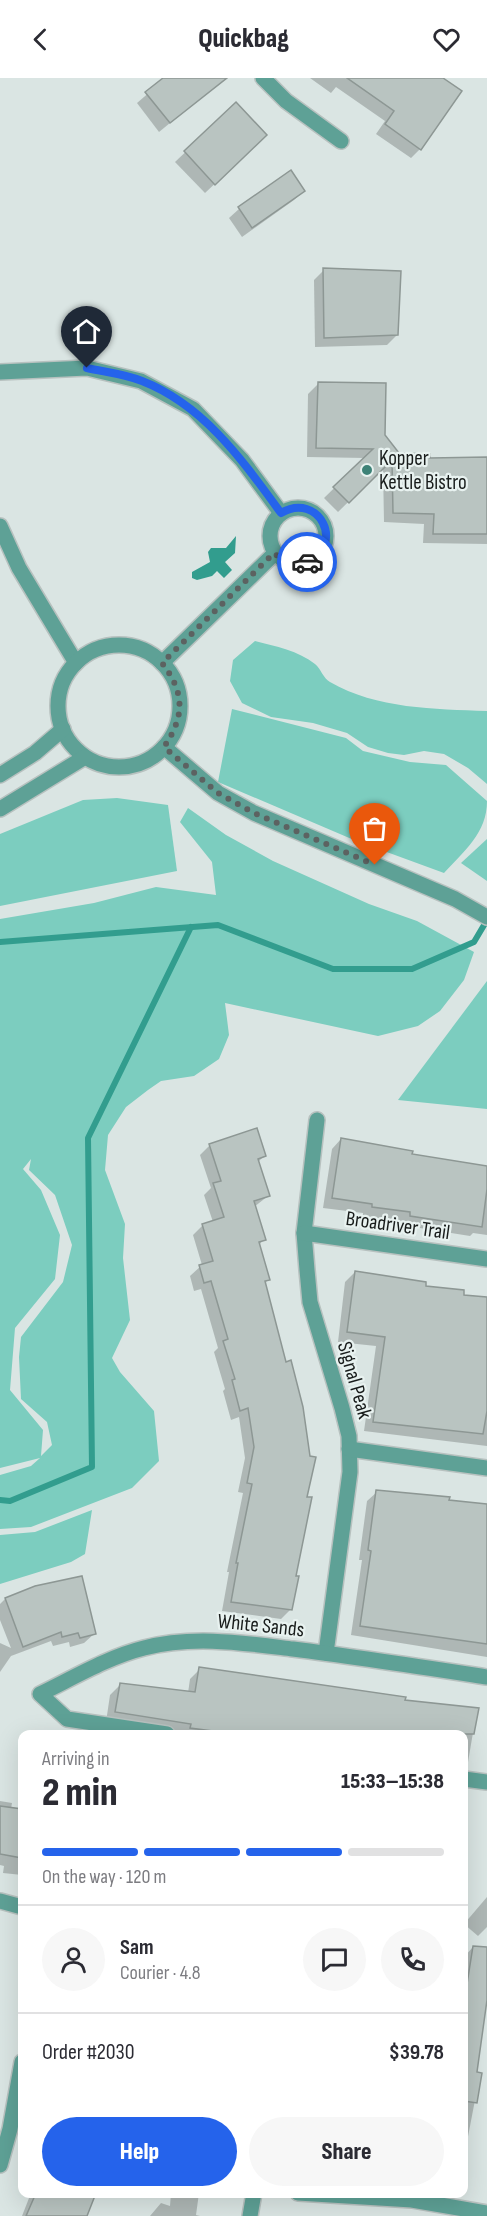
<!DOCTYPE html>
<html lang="en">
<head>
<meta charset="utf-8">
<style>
  :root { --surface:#fff; --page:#f7f7f7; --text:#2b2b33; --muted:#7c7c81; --line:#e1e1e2; --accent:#2563eb }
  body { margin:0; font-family:"Sofia Sans Condensed",sans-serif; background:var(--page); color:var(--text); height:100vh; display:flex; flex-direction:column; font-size:22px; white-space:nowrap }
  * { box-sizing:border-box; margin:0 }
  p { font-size:20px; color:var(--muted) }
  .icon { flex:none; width:33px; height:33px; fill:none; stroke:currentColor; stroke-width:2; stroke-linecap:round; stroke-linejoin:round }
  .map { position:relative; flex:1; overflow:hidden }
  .panel { position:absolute; left:18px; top:1652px; width:450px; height:468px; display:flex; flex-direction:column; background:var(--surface); border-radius:12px; box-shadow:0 6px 24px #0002 }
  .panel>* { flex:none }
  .pin { position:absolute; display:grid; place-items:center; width:51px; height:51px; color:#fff; margin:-62px -26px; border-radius:50% 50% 50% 0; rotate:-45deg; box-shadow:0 0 6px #0007 }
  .pin .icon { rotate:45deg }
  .courier { position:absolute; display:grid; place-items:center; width:60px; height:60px; margin:-30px; border:4px solid #2563eb; border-radius:50%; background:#fff; color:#222; box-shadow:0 2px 8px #0007 }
  .headline em { font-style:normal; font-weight:800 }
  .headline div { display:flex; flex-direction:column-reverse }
  .headline { display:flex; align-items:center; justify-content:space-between; height:102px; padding:0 24px }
  h1 { font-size:39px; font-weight:800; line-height:45px }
  .bar { display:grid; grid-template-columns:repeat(4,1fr); gap:9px 6px; align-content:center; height:72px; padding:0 24px }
  .bar i { height:8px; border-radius:4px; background:var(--line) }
  .bar .selected { background:var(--accent) }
  .bar p { grid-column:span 4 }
  .line { display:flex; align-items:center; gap:15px; padding:0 24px; border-top:2px solid var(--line) }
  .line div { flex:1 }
  .round { display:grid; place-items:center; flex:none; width:63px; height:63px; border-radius:32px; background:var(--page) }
  .cta { display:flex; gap:12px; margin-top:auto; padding:12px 24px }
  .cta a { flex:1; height:69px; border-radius:36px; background:var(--accent); color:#fff; font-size:24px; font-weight:800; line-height:69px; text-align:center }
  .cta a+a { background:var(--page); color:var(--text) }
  header { display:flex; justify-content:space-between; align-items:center; height:78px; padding:0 24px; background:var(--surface); font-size:27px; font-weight:800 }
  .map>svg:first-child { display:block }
  .green { fill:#7ccdbf; fill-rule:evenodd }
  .water { fill:#329d8e }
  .shadow { fill:#0003 }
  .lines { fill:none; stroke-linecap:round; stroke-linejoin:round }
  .stream { stroke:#329d8e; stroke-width:6 }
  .building { fill:#b9c4c1; stroke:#8d9794; stroke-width:1.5 }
  .minor-casing { stroke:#b7c1bf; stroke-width:18 }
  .minor { stroke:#5ea196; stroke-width:15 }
  .done { stroke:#5c6261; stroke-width:6; stroke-dasharray:0 10.8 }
  .route { stroke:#2563eb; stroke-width:8 }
  .poi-dot { fill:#3d8277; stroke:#e8f2f0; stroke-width:2 }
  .labels { text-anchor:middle; stroke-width:4.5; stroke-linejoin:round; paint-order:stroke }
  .poi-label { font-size:21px; fill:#181c1b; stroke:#e8f2f0; text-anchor:start }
  .street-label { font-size:21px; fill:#181c1b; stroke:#e8f2f0 }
</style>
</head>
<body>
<header><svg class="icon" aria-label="back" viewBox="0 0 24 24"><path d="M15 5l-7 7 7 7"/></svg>Quickbag<svg class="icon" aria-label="heart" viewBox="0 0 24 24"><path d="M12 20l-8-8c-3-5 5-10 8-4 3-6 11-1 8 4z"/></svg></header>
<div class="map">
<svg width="487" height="2138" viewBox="0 0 487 2138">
  <rect width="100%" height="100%" fill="#dae5e3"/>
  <!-- green -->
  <g class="green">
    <path d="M255 563C275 568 299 573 315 586 321 591 323 600 330 604 377 631 434 631 487 633V706L468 690 444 676 424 673 404 677 388 675 368 669 347 655 313 645 271 639 242 625 230 603 233 582Z"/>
    <path d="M232 631 346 660 363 673 410 684 446 687 487 723C487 755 464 773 444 795L354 762 218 704Z"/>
    <path d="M117 720 168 727 177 793 0 828V756L83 722Z"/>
    <path d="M188 730 226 757 273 783 369 826 417 843 474 874 464 902 440 933 418 948 378 958 225 925 229 957 219 981 194 998 161 1003 148 1012 126 1029 108 1057 105 1092 125 1146 123 1180 130 1242 112 1280 120 1294 154 1333 159 1383 132 1410 31 1449 0 1451V1397L31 1388 40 1380 0 1390V841L94 825 156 809 216 817 212 784 180 744ZM31 1081 29 1092 55 1117 72 1167 63 1204 21 1259 19 1279 21 1321 47 1344 52 1367 41 1378 43 1352 10 1312 15 1250 55 1201 60 1157 41 1112 23 1091Z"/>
    <path d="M487 761V803L461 785Z"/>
    <path d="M487 903V1031L398 1022Z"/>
    <path d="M92 1432 85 1476 71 1484 0 1506V1457L35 1454Z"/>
  </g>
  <!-- water -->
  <path class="water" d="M236 458 235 475 225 484 232 492 224 500 217 493 212 498 197 502 192 500V494L210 484 208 474 211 470H226Z"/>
  <!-- shadow -->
  <g class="shadow">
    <path d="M166 0H225L159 54 137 25Z"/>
    <path d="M310 0H441L420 71 411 80 376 56 385 43 336 9 331 15Z"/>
    <path d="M236 26 256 67 205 115 175 84Z"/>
    <path d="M291 94 304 113 294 122 242 159 229 140 239 131Z"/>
    <path d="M324 192 397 257 387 267 315 269 314 202Z"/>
    <path d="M318 306 384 358 399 377 428 382 487 381V466L423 465 424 446 384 444 383 390 338 434 324 420 365 380 307 379 308 316Z"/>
    <path d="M341 1061 410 1077 487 1089V1157L473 1155 470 1158 401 1147V1144L363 1138V1135L323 1130 332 1071Z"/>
    <path d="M210 1067 264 1078 258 1084 268 1118 254 1129 264 1161 259 1167 268 1202 264 1206 306 1420 291 1531 281 1541 222 1533 229 1494H227L243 1415 238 1414 245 1380 239 1339 231 1342 223 1313 225 1311 214 1274 218 1270 201 1211 194 1213 190 1198 202 1187 193 1157 203 1147 213 1144 204 1117 211 1110 200 1077Z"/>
    <path d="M355 1194 462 1218 487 1221V1368L364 1353 376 1268 338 1264 345 1204Z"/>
    <path d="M377 1414 487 1427V1579L351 1557 362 1482H359L367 1423Z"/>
    <path d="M36 1510 94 1556 84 1565 70 1569 69 1564 53 1568 51 1563 11 1578 0 1594V1565L11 1570 0 1542V1526L5 1521Z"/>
    <path d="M200 1591 404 1623 477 1631 467 1690 464 1693V1656H182L106 1644 110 1617 120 1607 188 1615 190 1601Z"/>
    <path d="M0 1723 12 1725 11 1731 22 1733V1797L3 1795 4 1788 0 1787Z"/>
    <path d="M487 1819V1849L478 1858 464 1846Z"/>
    <path d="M473 1869 487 1871V1918L475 1996H480L466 2069 464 2072V1879Z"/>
    <path d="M31 2115H92L85 2138H22Z"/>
    <path d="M171 2115H199L196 2137 200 2138H150L161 2125 170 2128Z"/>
  </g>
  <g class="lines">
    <!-- stream -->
    <g class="stream">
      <path d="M0 864 218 847 333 891H412L474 864 487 842"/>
      <path d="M0 1422 10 1423 92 1389 88 1060 191 849"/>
    </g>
  </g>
  <!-- building -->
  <g class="building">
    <path d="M163 0H227L170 45 145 14Z"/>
    <path d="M347 0H443L462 13 421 72 385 46 394 33Z"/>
    <path d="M236 24 267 57 215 107 184 73Z"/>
    <path d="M291 92 305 113 252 150 238 129Z"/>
    <path d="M323 190 401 193 398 257 324 260Z"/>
    <path d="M318 304 386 305 385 357 399 375 430 376V380L487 379V456H433L434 436 393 435 392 382 349 425 333 409 373 371 316 370Z"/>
    <path d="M257 1050 266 1078 258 1081 270 1118 254 1123 266 1162 259 1164 270 1202 265 1203 286 1284 291 1282 303 1329 310 1378 316 1379 307 1419H312L296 1498H299L292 1532 231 1524 238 1485H236L252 1406 247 1405 254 1369 248 1330 240 1333 232 1302 235 1301 223 1263 228 1261 211 1203 204 1205 199 1187 213 1183 202 1146 224 1139 213 1105 221 1103 209 1066Z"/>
    <path d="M341 1060 413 1073 412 1076 487 1088V1111L482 1149 410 1138V1134L372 1129V1126L332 1120Z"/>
    <path d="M355 1193 426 1204V1208L464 1212V1217L487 1219V1333L483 1356 373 1344 385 1259 347 1254Z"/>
    <path d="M376 1412 450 1419 449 1422 487 1426V1566L360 1548 371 1473 368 1472Z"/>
    <path d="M82 1498 96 1556 80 1560 78 1555 62 1559 61 1554 23 1569 5 1520 35 1508Z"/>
    <path d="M199 1589 406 1619 405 1622 479 1630 474 1656H236L190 1650 191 1646 115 1634 120 1605 195 1614Z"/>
    <path d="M0 1728 22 1731V1780L0 1776Z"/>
    <path d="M473 1868 487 1869V1922L477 1994 482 1995 477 2025 464 2023V1925Z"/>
    <path d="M36 2115H96L87 2138H26Z"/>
  </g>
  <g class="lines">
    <defs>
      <g id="minor">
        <path d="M263 0 286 23 341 63"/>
        <path d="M0 294 87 290 141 303 193 331 242 382 281 435"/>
        <circle cx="298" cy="458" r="28"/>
        <path d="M0 448 19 490 76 585"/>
        <circle cx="119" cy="628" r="61"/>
        <path d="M162 585 275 475"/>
        <path d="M164 669 218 715 254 735 455 821 487 839"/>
        <path d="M0 697 35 675 63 651"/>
        <path d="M0 731 85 679"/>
        <path d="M317 1042 304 1155 307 1192 310 1224 342 1330 349 1358 350 1394 326 1575"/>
        <path d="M304 1155 487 1181"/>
        <path d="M349 1371 487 1390"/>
        <path d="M167 1656 67 1641 40 1616C73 1600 108 1579 144 1570 193 1557 244 1565 293 1571 358 1579 422 1589 487 1599"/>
        <path d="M464 1701 487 1704"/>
        <path d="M0 1823 22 1829"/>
        <path d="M0 2087 10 2051 22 1984"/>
        <path d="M298 2115 412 2122 487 2135"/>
        <path d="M250 2138 254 2115"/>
      </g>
    </defs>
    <!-- minor casing -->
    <use href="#minor" class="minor-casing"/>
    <!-- minor -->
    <use href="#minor" class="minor"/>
  </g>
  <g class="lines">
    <!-- done -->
    <path class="done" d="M307 484C294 487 284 484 274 475L162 585C185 615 185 638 164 669L218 715 254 735 375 787"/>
    <!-- route -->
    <path class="route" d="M87 290C105 294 125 296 142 303 204 327 243 383 281 435 319 413 346 467 307 484"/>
  </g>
  <!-- markers -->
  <circle class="poi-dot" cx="367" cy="392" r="6"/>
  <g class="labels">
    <!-- poi labels -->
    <g class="poi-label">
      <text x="379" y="387">Kopper<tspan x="379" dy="24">Kettle Bistro</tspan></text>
    </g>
    <!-- street labels -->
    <g class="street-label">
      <text transform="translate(398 1147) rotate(8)" y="7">Broadriver Trail</text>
      <text transform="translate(355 1302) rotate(74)" y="7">Signal Peak</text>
      <text transform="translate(261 1547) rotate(6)" y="7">White Sands</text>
    </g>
  </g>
</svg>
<div class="pin" style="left:375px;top:787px;background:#ea580c"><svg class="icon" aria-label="bag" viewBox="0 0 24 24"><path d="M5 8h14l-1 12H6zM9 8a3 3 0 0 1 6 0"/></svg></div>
<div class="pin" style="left:87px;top:290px;background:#1f2937"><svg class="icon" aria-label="home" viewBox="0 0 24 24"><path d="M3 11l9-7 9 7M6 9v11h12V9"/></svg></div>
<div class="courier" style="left:307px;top:484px"><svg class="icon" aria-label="car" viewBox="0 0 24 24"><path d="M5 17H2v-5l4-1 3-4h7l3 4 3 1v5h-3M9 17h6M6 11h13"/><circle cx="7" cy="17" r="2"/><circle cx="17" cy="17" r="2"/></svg></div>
<section class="panel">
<div class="headline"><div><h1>2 min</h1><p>Arriving in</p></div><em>15:33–15:38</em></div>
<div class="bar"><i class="selected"></i><i class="selected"></i><i class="selected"></i><i></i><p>On the way · 120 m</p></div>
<div class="line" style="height:108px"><a class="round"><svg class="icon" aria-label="person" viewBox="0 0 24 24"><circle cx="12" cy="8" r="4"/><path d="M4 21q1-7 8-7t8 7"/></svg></a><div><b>Sam</b><p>Courier · 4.8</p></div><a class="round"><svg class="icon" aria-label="chat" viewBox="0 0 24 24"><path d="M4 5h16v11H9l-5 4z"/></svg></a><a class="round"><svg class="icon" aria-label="phone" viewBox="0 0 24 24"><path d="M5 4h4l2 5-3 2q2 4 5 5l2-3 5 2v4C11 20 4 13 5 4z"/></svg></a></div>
<div class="line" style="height:78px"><div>Order #2030</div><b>$39.78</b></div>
<div class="cta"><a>Help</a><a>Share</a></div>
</section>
</div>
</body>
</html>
